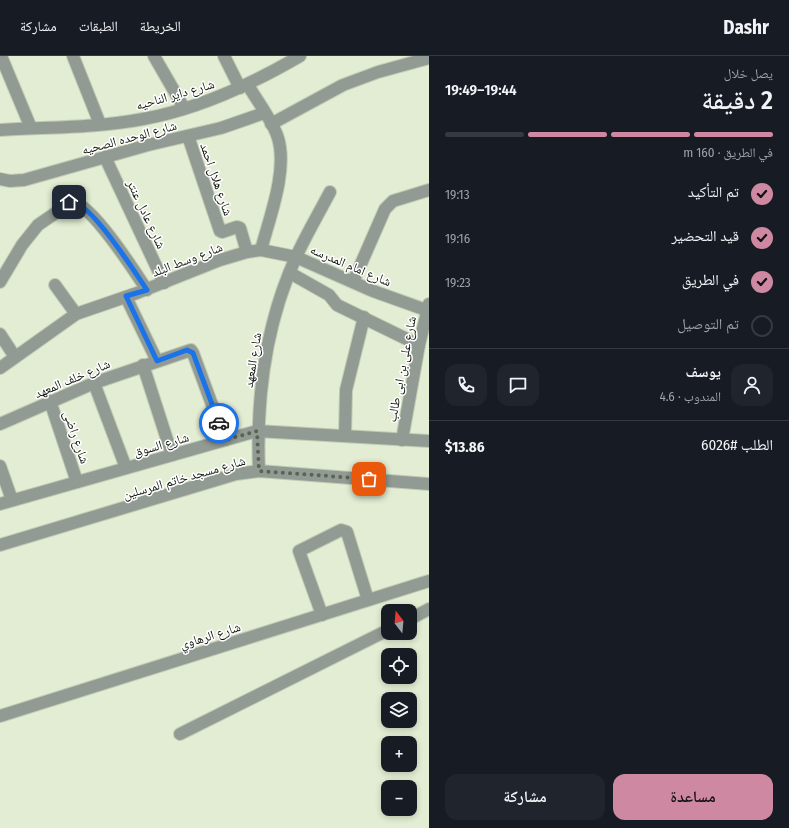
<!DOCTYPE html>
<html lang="ar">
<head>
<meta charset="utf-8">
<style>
  :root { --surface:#171b24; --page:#20242c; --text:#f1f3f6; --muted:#9ea1a6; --line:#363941; --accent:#ce88a1 }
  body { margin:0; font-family:"Fira Sans Condensed","Noto Naskh Arabic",sans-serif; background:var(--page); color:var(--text); direction:rtl; height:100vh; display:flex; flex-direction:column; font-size:15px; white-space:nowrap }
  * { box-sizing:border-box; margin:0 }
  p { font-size:13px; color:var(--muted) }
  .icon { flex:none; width:22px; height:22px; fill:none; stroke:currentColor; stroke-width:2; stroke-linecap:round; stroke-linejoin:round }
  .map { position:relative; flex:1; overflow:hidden; direction:ltr }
  .sheet { display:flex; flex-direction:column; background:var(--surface); width:360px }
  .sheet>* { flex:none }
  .needle { width:26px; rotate:344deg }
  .tools { position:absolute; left:381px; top:548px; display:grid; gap:8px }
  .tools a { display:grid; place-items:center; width:36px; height:36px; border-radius:8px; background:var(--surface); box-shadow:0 2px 6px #0003; font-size:20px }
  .pin { position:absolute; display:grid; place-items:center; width:34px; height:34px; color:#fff; margin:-17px; border-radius:8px; box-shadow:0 2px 6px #0006 }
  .courier { position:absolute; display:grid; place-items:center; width:40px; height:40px; margin:-20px; border:3px solid #1a73e8; border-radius:50%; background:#fff; color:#222; box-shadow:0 1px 5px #0007 }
  .overview em { font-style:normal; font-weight:600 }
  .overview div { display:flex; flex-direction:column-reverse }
  .overview { display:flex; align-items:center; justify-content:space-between; height:68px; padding:0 16px }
  h1 { font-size:26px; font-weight:600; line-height:30px }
  .bar { display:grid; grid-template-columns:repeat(4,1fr); gap:6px 4px; align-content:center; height:48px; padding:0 16px }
  .bar i { height:5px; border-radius:3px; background:var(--line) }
  .bar .current { background:var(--accent) }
  .bar p { grid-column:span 4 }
  .line { display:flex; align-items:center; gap:10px; padding:0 16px; border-top:1px solid var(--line) }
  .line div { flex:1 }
  .round { display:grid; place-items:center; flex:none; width:42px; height:42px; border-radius:12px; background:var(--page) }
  ol { padding:0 16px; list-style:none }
  li { display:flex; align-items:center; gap:12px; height:44px }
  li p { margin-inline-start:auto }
  li .icon { padding:4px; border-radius:50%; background:var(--accent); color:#111; stroke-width:4 }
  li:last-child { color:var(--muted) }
  li i { width:22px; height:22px; border:2px solid var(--line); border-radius:50% }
  .cta { display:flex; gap:8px; margin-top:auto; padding:8px 16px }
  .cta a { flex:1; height:46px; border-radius:12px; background:var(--accent); color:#111; font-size:16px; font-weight:600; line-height:46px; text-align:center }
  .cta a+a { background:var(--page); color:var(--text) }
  header { display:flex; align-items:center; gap:24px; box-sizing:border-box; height:56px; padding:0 20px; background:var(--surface); border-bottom:1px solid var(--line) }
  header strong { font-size:19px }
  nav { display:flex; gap:22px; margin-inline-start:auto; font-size:14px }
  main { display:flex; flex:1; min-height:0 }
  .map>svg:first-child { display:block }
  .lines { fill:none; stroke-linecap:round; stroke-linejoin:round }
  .minor-casing { stroke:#c2cbb4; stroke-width:14 }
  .minor { stroke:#929b93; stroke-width:12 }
  .done { stroke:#5c6354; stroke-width:4; stroke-dasharray:0 7.2 }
  .route { stroke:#1a73e8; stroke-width:5 }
  .labels { text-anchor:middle; stroke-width:3; stroke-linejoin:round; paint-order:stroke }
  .street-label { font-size:13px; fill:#14180f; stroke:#fff }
</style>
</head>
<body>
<header>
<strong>Dashr</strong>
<nav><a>الخريطة</a><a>الطبقات</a><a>مشاركة</a></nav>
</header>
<main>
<section class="sheet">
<div class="overview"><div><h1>2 دقيقة</h1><p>يصل خلال</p></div><em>19:44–19:49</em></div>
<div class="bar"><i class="current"></i><i class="current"></i><i class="current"></i><i></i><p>في الطريق · 160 m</p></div>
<ol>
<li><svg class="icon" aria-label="check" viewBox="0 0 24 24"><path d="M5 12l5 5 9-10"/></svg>تم التأكيد<p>19:13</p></li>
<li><svg class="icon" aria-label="check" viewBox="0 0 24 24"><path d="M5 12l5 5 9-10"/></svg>قيد التحضير<p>19:16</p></li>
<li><svg class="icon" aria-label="check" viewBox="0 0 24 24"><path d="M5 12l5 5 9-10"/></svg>في الطريق<p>19:23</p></li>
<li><i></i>تم التوصيل</li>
</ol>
<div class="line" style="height:72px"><a class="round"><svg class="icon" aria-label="person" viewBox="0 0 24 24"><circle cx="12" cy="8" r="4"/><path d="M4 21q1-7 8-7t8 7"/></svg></a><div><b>يوسف</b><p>المندوب · 4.6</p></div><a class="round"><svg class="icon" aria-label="chat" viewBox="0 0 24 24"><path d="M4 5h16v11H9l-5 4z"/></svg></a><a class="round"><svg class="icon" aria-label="phone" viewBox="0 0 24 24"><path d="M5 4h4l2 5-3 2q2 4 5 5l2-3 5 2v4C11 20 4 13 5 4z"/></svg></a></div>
<div class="line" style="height:52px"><div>الطلب #6026</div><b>$13.86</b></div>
<div class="cta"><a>مساعدة</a><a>مشاركة</a></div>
</section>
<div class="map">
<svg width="429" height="772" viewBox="0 0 429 772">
  <rect width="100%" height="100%" fill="#e3edd3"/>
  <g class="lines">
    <defs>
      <g id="minor">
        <path d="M1 0 31 72"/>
        <path d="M73 0 100 68"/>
        <path d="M154 0 184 52"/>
        <path d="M224 0 240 32"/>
        <path d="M248 29C257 45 273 65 278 82 288 115 269 163 261 194"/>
        <path d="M271 68 343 29 378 16 429 2"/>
        <path d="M0 74C47 71 96 72 143 63 199 53 252 28 300 0"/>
        <path d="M188 80 220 175 222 176 237 171 240 172 247 196"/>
        <path d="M105 101 164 227"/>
        <path d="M0 123 10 125 24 124 148 89 221 72 264 57"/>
        <path d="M290 217 329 239 337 249 419 289"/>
        <path d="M0 226 22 189 38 169 73 145C95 153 133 213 147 234"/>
        <path d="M353 226 385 153 393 145 429 134"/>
        <path d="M55 229 76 258"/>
        <path d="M126 241 157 305"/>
        <path d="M0 278 15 301"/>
        <path d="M143 309 172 399"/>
        <path d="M0 312 76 258 137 237 220 204 247 196 261 194 296 201 373 235 429 255"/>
        <path d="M94 327 126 412"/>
        <path d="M50 345 77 426"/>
        <path d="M0 368 94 327 191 294 193 297 225 384"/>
        <path d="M345 380 346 334 364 261"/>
        <path d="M402 384 419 289 429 248"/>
        <path d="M0 410 12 444"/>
        <path d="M259 415C256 341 265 269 296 201 306 179 319 157 330 136"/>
        <path d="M0 448 257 375 429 385"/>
        <path d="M0 489 236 418 259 415 429 428"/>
        <path d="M322 559 299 495 341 474 347 476 368 544"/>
        <path d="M410 563 429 553"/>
        <path d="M0 660 429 525"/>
        <path d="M180 678 388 574"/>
      </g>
    </defs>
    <!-- minor casing -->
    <use href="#minor" class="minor-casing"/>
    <!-- minor -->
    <use href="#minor" class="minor"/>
  </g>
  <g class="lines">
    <!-- done -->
    <path class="done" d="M219 367 225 384 257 375 259 415 369 423"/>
    <!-- route -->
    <path class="route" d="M69 146C87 140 136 218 147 234L126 240 157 305 187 294 193 297 219 367"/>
  </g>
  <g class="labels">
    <!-- street labels -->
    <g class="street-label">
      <text transform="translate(175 38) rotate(-16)" y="5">شارع داير الناحيه</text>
      <text transform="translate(129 81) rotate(-15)" y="5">شارع الوحده الصحيه</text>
      <text transform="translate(217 123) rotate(71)" y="5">شارع هلال احمد</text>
      <text transform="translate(147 158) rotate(65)" y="5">شارع عادل عنتر</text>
      <text transform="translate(187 203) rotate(-21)" y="5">شارع وسط البلد</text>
      <text transform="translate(351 209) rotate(23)" y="5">شارع امام المدرسه</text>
      <text transform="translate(252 304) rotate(-81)" y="5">شارع المعهد</text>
      <text transform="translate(401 313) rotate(-79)" y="5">شارع على بن ابى طالب</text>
      <text transform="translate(72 322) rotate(-23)" y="5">شارع خلف المعهد</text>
      <text transform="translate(77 381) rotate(71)" y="5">شارع راضى</text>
      <text transform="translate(161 388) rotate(-16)" y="5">شارع السوق</text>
      <text transform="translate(184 421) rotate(-16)" y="5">شارع مسجد خاتم المرسلين</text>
      <text transform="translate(210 579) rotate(-17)" y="5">شارع الرهاوي</text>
    </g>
  </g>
</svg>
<div class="tools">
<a><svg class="needle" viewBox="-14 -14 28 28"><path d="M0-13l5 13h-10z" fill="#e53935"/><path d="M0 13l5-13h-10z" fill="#9ea1a6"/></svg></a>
<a><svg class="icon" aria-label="locate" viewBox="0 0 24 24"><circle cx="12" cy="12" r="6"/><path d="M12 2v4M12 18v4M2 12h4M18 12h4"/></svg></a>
<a><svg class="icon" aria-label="layers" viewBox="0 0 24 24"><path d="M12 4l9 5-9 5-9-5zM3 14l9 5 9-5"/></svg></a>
<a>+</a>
<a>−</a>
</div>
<div class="pin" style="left:369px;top:423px;background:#ea580c"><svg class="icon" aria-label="bag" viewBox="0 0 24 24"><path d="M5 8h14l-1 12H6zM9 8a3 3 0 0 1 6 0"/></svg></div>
<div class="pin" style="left:69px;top:146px;background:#1f2937"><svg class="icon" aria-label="home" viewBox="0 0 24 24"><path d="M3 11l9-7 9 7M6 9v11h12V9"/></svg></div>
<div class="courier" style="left:219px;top:367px"><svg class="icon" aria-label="car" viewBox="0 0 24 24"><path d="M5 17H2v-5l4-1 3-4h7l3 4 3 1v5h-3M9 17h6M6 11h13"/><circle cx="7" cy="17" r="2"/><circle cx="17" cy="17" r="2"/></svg></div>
</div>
</main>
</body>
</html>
